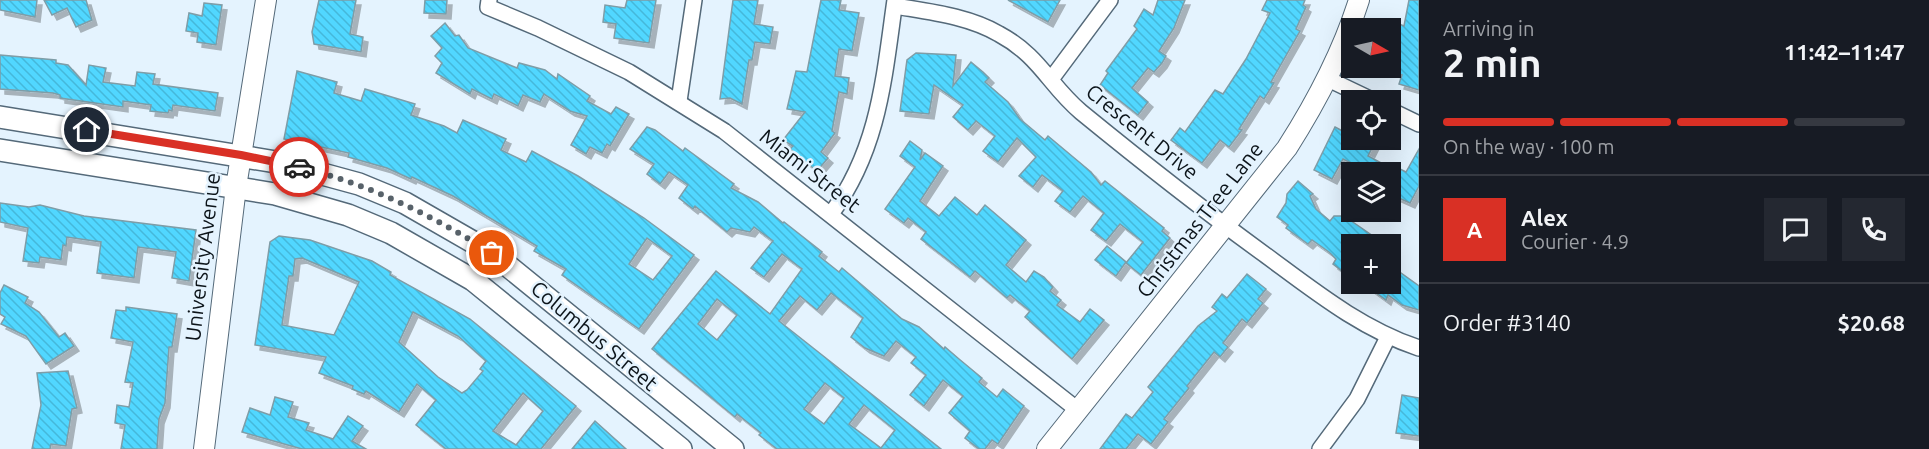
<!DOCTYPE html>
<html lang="en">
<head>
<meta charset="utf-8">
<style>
  :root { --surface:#171b24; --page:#242831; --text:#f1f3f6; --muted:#9ea1a6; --line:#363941; --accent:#d93025 }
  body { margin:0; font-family:Ubuntu,sans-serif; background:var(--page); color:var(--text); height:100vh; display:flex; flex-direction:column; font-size:22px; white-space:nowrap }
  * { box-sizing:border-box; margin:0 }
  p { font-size:20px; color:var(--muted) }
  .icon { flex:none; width:33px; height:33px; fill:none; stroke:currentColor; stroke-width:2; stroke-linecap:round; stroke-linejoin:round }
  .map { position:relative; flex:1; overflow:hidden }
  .side { display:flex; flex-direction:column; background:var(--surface); width:510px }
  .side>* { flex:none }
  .needle { width:39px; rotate:99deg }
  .buttons { position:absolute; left:1341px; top:18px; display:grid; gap:12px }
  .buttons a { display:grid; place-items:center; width:60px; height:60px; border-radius:0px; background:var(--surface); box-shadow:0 6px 24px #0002; font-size:30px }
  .pin { position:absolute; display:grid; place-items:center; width:51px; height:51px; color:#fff; margin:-26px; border:3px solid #fff; border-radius:50%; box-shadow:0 2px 6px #0007 }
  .courier { position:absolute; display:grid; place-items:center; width:60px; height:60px; margin:-30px; border:4px solid #d93025; border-radius:50%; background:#fff; color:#222; box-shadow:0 2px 8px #0007 }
  .summary em { font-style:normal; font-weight:600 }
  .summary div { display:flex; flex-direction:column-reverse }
  .summary { display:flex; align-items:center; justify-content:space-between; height:102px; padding:0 24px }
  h1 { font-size:39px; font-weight:600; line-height:45px }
  .bar { display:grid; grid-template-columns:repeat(4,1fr); gap:9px 6px; align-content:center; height:72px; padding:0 24px }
  .bar i { height:8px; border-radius:4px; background:var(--line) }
  .bar .current { background:var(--accent) }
  .bar p { grid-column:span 4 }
  .line { display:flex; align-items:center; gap:15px; padding:0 24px; border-top:2px solid var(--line) }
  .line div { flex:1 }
  .round { display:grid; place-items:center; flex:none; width:63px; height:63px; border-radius:0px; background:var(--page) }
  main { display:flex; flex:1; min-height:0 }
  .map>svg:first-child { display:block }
  .building { fill:url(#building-back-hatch); stroke:#7f9da7; stroke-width:1.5; fill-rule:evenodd; filter:url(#shadow) }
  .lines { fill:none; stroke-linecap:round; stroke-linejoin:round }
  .minor-casing { stroke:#546979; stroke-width:18 }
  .tertiary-casing { stroke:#546979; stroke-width:22 }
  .secondary-casing { stroke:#546979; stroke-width:24 }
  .minor { stroke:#fff; stroke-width:15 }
  .tertiary { stroke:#fff; stroke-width:20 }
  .secondary { stroke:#fff; stroke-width:21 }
  .done { stroke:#58626a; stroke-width:6; stroke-dasharray:0 10.8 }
  .route { stroke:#d93025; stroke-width:8 }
  .labels { text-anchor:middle; stroke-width:5; stroke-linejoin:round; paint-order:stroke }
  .street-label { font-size:21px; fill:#0c141a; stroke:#e4f3fe }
</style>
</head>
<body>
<main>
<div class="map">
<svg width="1419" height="449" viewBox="0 0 1419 449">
  <defs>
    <pattern id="building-back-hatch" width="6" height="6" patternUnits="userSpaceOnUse" patternTransform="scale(1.5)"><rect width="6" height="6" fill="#51d7ff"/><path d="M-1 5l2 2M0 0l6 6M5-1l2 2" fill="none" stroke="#45b8da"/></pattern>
    <filter id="shadow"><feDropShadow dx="5" dy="5" stdDeviation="0" flood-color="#0004"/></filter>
  </defs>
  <rect width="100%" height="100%" fill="#e4f3fe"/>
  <!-- building -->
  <g class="building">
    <path d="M0 0H37L35 17 0 10Z"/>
    <path d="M44 0H86L92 20 76 27 67 8 52 15Z"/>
    <path d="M319 0H356L350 34 363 37 361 52 314 44 312 32Z"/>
    <path d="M425 0H447L446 14 424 13Z"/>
    <path d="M627 0H656L649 43 614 38 616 24 603 22 605 5 625 8Z"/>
    <path d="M733 0H758L754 24 773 27 770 44 755 42 752 60H749L742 104 730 98 720 99Z"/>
    <path d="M821 0H841L839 10 859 13 852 51 839 49 835 76 849 78 847 94 839 92 832 131 835 133 821 152 828 158 817 171 790 149 793 146 783 140 805 112 787 109 796 71 807 72Z"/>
    <path d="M1008 0H1060L1048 22Z"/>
    <path d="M1158 0H1185L1174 28 1159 51 1166 56 1162 63 1154 72 1148 68 1132 88 1148 102 1138 115 1100 85 1108 73 1106 71 1137 29 1134 26 1144 9 1153 15Z"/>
    <path d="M1267 0H1305L1303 5 1306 7 1296 29 1300 31 1271 82 1274 83 1264 99 1260 96 1239 129 1242 130 1229 147 1220 140 1202 163 1171 140 1180 128 1185 132 1215 90 1223 94 1246 59 1270 13 1262 10Z"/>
    <path d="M1409 0H1419V90L1399 84 1402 75 1390 71V35L1394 22 1404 26Z"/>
    <path d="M204 3 222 5 216 45 197 42 198 33 186 31 189 13 202 16Z"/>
    <path d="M445 23 455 36 459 35 468 48 517 68 519 63 545 70 557 79 558 74 590 96 587 101 611 114 616 107 629 114 610 146 607 144 602 153 590 147 586 154 571 145 587 116 570 111 544 94 540 102 523 95 518 106 494 94 492 99 472 89 470 94 436 73 442 63 435 56 442 48 431 36Z"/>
    <path d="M916 53 956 55 953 86 971 62 983 72 989 78 985 82 1008 102 1020 119 1045 140 1048 136 1091 172 1101 185 1105 181 1164 228 1162 231 1170 238 1141 275 1126 263 1143 242 1120 224 1106 241 1091 230 1104 213 1083 196 1070 212 1055 201 1063 191 1042 175 1033 187 1019 176 1036 157 1017 138 998 162 983 151 995 136 976 121 968 130 953 117 963 105 934 85 929 114 900 111 907 60Z"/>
    <path d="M0 55 56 60V63L68 65 86 85 89 65 106 68 103 82 135 86 137 72 155 74 153 84 218 93 215 111 173 105 172 111 169 110 168 113 150 111 151 105 123 101V107L60 98V95L53 93 0 89Z"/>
    <path d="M297 71 337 82 334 93 361 101 365 89 415 104 411 115 444 126 457 133 463 120 506 139 501 150 526 162 532 151 578 176 644 218 694 255 639 329 562 275 566 269 534 251 537 246 453 196 412 177 411 179 387 168 348 157 349 153 284 139ZM647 238 672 256 653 280 629 264Z"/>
    <path d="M647 127 655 130 683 151 685 148 734 184 731 188 758 202 783 223 784 222 822 252 819 256 839 272 842 268 902 319 919 327 944 349 945 347 959 359 982 378 979 382 997 397 1003 389 1024 406 998 444 992 440 985 449H979L965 438 970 431 949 413 963 396 943 380 924 406 910 395 926 375 911 363 916 357 896 341 884 356 865 348 851 337 863 318 831 293 817 310 800 296 779 321 941 449H777L759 435 761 433 737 414 735 417 652 349 716 271 770 314 802 269 782 254 764 277 751 268 773 241 754 227 750 232 731 228 727 232 695 206 693 209 679 198 688 185 669 172 660 184 647 174 654 164 630 149ZM717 299 737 315 717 340 698 324ZM825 383 844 398 824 424 804 409ZM864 405 895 430 881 448 849 424Z"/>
    <path d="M1335 127 1352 136V140H1376L1368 156 1398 172 1400 169 1406 172 1419 149V186L1410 203 1390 194V172H1369L1343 159 1332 179 1314 170Z"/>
    <path d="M910 141 922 150 920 160 925 153 943 166 920 201 939 216 955 197 977 215 985 205 1026 240 1006 265 1026 282 1034 271 1044 277 1053 287 1050 291 1061 300 1057 305 1080 322 1090 309 1104 320 1072 359 1025 317 1030 311 1010 295 1007 298 975 271 970 277 921 239 926 232 908 218 904 223 885 209 915 167 900 156Z"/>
    <path d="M1298 181 1313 194 1310 196 1316 209 1330 221 1334 216H1344L1376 238 1370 244H1352V279L1333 264 1336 259 1329 252 1312 240 1308 244 1286 228 1288 225 1277 217 1286 203 1287 194Z"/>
    <path d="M0 203 29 207 40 205 84 216 196 230 189 281 172 278 176 252 138 247 134 278 97 273 101 242 67 237 66 246 63 245 61 260 40 257 39 263 23 261 28 228 0 222Z"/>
    <path d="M279 236 310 240 372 261 391 272 390 275 470 319 576 406 541 449H446L416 425 436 400 417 384 399 412 366 391 364 394 352 389 353 386 319 373 326 357 255 345 270 242ZM302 258 359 282 334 335 282 325 289 276H293L295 259ZM413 312 458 336 486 361 480 369 483 371 467 390 462 393 438 377 399 342ZM523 393 543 411 516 445 493 431Z"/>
    <path d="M1107 246 1126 262 1116 276 1095 260Z"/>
    <path d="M1390 265 1419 286V310L1402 305 1388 295 1386 300 1364 284H1390Z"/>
    <path d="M1247 274 1266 289 1258 299 1263 303 1247 323 1242 319 1223 343 1228 347 1220 357 1214 352 1187 386 1189 388 1164 419 1168 422 1151 444 1138 434 1126 449H1100L1126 414 1132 418 1153 392 1148 387 1198 326 1217 311 1212 307 1222 294 1227 298Z"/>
    <path d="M4 285 28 297 25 303 39 312 59 337 65 333 74 346 46 364 26 336 1 324 5 317 0 314V293Z"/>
    <path d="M126 307 177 314 172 347H169L165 403 159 419 157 449H121L125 425 115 423 117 405 129 407 133 383 125 382 133 342 111 338 116 310 126 311Z"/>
    <path d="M68 371 77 408 72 409 66 446 51 444 50 449H32L41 405 37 373Z"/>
    <path d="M1402 395 1419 398V436L1396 433Z"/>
    <path d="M275 397 293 402 288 417 309 423 306 430 333 439 348 416 363 426 352 441 366 449H302L242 432 250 408 270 415Z"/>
    <path d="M595 421 626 449H572Z"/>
  </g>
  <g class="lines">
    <defs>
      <g id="minor">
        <path d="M489 0 488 7 538 28 629 72 724 131 1079 411"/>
        <path d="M895 6C930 12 968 16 999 34 1040 56 1049 85 1081 112 1141 161 1202 209 1264 254 1313 290 1361 329 1419 348"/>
        <path d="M1052 78 1110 0"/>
        <path d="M1328 79 1372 100"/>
        <path d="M679 101 694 0"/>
        <path d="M1390 110 1419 124"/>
        <path d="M831 214C879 149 884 78 895 0"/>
        <path d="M1320 449 1357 399 1388 337"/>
      </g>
      <g id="tertiary">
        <path d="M204 449 236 187 266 0"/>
        <path d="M1047 449 1287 148C1317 101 1342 54 1359 0"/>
      </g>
      <g id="secondary">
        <path d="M0 117 282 163 359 184 405 203 492 253 733 449"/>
        <path d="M0 150 275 194 348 215 391 233 473 280 681 449"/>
      </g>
    </defs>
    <!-- minor casing -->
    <use href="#minor" class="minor-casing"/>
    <!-- tertiary casing -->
    <use href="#tertiary" class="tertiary-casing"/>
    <!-- secondary casing -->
    <use href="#secondary" class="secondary-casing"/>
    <!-- minor -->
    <use href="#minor" class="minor"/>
    <!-- tertiary -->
    <use href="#tertiary" class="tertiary"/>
    <!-- secondary -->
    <use href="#secondary" class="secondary"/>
  </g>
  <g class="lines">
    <!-- done -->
    <path class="done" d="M299 167C369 184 431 215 492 253"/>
    <!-- route -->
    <path class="route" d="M87 130 241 155 299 167"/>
  </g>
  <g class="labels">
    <!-- street labels -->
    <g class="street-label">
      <text transform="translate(1142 132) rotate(39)" y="7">Crescent Drive</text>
      <text transform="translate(810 171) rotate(38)" y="7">Miami Street</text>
      <text transform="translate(1200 220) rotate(-52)" y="7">Christmas Tree Lane</text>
      <text transform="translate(203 257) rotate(-83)" y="7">University Avenue</text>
      <text transform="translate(594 336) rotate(40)" y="7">Columbus Street</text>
    </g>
  </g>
</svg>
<div class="buttons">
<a><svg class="needle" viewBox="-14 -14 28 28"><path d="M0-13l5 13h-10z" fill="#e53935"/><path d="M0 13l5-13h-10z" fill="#9ea1a6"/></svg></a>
<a><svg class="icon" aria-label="locate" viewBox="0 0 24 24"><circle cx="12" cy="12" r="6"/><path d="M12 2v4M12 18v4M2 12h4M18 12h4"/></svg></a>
<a><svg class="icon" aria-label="layers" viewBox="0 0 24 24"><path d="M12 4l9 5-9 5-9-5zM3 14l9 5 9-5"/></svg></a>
<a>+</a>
</div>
<div class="pin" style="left:492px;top:253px;background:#ea580c"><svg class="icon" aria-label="bag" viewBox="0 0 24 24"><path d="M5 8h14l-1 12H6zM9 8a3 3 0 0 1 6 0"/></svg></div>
<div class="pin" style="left:87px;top:130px;background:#1f2937"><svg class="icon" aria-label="home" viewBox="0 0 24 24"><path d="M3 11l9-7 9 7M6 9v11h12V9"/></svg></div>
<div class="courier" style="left:299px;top:167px"><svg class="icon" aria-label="car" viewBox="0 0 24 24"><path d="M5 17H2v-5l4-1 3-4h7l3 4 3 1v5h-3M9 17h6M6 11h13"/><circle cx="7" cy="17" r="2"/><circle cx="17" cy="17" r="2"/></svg></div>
</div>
<section class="side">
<div class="summary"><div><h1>2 min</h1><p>Arriving in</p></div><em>11:42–11:47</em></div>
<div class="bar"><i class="current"></i><i class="current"></i><i class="current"></i><i></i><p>On the way · 100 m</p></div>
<div class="line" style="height:108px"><b class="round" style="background:var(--accent);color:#fff">A</b><div><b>Alex</b><p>Courier · 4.9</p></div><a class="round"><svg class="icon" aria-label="chat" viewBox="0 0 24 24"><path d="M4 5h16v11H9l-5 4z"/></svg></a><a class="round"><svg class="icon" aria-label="phone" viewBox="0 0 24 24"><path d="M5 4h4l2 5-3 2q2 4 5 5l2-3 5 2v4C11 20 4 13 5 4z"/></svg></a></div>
<div class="line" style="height:78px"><div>Order #3140</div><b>$20.68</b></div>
</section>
</main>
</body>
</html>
